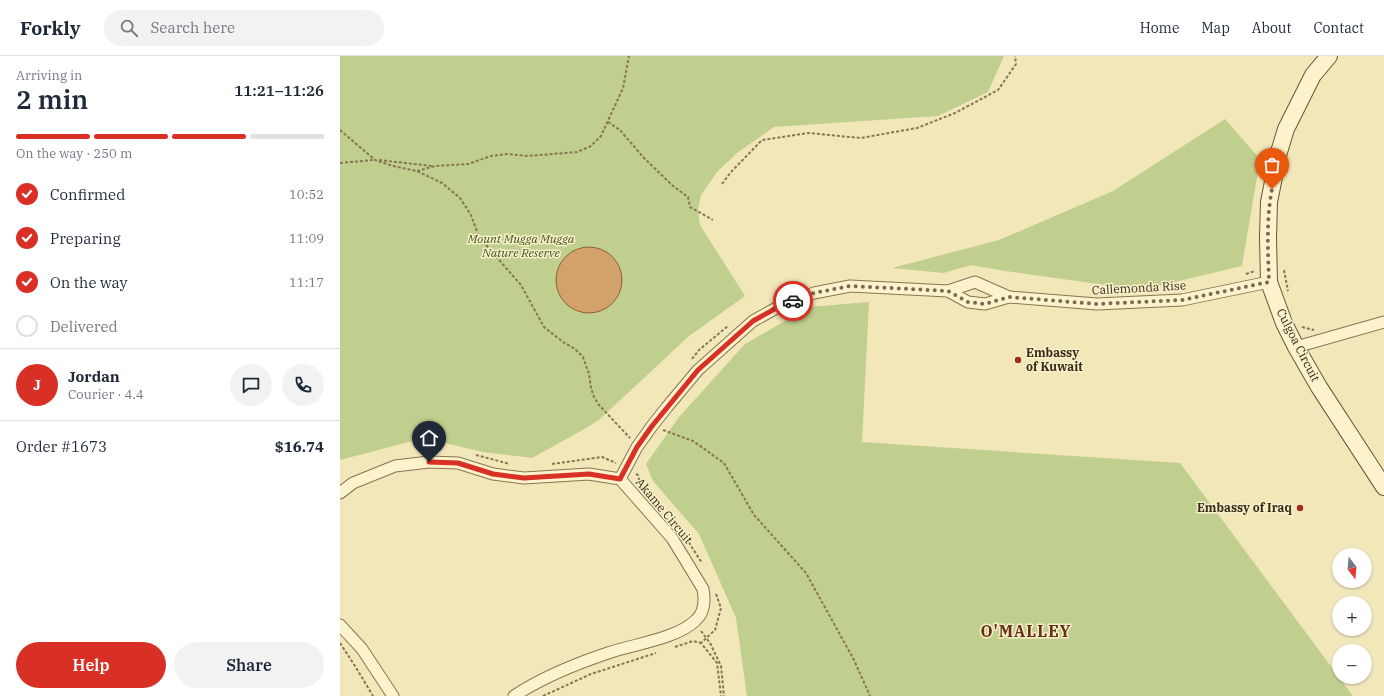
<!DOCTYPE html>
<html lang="en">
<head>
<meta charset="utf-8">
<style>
  :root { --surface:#fff; --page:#f2f2f3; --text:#1f2937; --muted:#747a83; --line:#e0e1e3; --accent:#d93025 }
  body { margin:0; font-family:"IBM Plex Serif",serif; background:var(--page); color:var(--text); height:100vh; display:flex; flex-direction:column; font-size:15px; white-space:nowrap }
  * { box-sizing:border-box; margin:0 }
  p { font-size:13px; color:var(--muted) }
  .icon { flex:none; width:22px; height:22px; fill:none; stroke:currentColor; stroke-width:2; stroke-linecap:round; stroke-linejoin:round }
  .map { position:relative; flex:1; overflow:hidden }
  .details { display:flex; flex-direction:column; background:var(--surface); width:340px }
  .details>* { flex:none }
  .needle { width:26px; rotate:164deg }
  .fabs { position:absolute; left:992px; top:492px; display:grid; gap:8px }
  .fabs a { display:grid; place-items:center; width:40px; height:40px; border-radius:50%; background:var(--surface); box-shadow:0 1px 3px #0004; font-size:20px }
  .pin { position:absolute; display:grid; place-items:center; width:34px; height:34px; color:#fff; margin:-41px -17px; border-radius:50% 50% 50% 0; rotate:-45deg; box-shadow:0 0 4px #0007 }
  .pin .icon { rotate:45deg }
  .courier { position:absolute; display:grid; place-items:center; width:40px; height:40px; margin:-20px; border:3px solid #d93025; border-radius:50%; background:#fff; color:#222; box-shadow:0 1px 5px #0007 }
  .overview em { font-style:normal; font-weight:600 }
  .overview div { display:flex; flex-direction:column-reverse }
  .overview { display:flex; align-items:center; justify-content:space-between; height:68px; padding:0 16px }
  h1 { font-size:26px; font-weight:600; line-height:30px }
  .bar { display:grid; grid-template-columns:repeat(4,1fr); gap:6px 4px; align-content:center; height:48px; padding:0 16px }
  .bar i { height:5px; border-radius:3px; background:var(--line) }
  .bar .active { background:var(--accent) }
  .bar p { grid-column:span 4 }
  .line { display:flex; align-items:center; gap:10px; padding:0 16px; border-top:1px solid var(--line) }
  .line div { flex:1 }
  .round { display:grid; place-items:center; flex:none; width:42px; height:42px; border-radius:21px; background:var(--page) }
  ol { padding:0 16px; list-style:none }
  li { display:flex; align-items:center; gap:12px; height:44px }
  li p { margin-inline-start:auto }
  li .icon { padding:4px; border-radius:50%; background:var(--accent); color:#fff; stroke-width:4 }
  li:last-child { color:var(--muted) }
  li i { width:22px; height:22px; border:2px solid var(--line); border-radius:50% }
  .action { display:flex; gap:8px; margin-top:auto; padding:8px 16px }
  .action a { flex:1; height:46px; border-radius:24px; background:var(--accent); color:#fff; font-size:16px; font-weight:600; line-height:46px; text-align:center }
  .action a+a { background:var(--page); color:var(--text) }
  header { display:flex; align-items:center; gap:24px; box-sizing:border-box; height:56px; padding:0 20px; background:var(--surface); border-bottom:1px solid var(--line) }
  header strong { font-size:19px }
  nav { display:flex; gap:22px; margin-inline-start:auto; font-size:14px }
  .search { width:280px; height:36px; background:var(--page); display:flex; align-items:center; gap:10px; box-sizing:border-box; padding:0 14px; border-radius:22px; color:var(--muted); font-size:15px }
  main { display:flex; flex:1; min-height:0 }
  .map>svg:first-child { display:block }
  .green { fill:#c0cf8d }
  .building { fill:#d3a26b; stroke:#896137 }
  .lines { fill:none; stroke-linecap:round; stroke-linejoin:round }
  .street-casing { stroke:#887553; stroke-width:13 }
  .secondary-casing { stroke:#6a5636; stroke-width:18 }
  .path { stroke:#887553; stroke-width:2; stroke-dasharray:3 2; stroke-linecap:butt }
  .street { stroke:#fcf3cc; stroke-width:11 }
  .secondary { stroke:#fcf3cc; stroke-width:16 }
  .done { stroke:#776c51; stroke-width:4; stroke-dasharray:0 7.2 }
  .route { stroke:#d93025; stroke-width:5 }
  .poi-dot { fill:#9c2c1e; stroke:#f8f0c9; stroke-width:1.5 }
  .labels { text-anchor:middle; stroke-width:3; stroke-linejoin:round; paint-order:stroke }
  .park-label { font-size:12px; font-style:italic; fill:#40541e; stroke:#f8f0c9 }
  .street-label { font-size:12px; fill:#362a19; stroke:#f8f0c9 }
  .poi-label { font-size:12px; font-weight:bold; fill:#362a19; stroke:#f8f0c9; text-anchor:start }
  .district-label { font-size:16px; font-weight:bold; letter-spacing:1px; fill:#662f15; stroke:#f8f0c9 }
</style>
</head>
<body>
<header>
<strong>Forkly</strong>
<div class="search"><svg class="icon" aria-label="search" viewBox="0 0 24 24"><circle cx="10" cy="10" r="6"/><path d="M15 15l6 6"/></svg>Search here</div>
<nav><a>Home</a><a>Map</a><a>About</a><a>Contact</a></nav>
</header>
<main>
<section class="details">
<div class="overview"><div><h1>2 min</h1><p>Arriving in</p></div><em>11:21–11:26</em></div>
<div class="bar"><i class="active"></i><i class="active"></i><i class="active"></i><i></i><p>On the way · 250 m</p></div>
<ol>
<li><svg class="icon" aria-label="check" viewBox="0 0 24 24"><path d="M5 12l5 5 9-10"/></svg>Confirmed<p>10:52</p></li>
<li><svg class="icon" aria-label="check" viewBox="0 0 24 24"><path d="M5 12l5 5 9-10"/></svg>Preparing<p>11:09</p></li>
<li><svg class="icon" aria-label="check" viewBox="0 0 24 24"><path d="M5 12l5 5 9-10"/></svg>On the way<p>11:17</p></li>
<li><i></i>Delivered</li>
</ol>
<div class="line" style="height:72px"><b class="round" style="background:var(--accent);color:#fff">J</b><div><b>Jordan</b><p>Courier · 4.4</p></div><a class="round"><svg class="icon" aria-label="chat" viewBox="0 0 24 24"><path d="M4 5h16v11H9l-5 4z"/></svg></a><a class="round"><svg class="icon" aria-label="phone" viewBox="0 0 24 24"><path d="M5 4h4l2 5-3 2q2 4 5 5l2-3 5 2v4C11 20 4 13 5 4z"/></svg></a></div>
<div class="line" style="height:52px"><div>Order #1673</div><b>$16.74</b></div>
<div class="action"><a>Help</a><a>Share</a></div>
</section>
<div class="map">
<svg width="1044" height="640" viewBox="0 0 1044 640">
  <rect width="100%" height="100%" fill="#f1e7b9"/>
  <!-- green -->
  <g class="green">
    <path d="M0 0H664L648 36 598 60 434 71 397 97 377 116 361 139 358 153 360 169 405 240 349 280 260 363 248 371 192 402 143 396 84 382 0 404Z"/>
    <path d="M885 63 920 103 902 210 801 234 665 215 631 209 604 217 552 212 659 184 773 135Z"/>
    <path d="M529 246 522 386 840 407 1013 640H407L396 562 359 478 313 425 306 408 339 361 405 288 469 251Z"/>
  </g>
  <!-- building -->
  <circle class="building" cx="249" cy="224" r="33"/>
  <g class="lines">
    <defs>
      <g id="street">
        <path d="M608 235 628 246 645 248 669 241 757 248 842 244 929 226"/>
        <path d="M956 291 1044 266"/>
        <path d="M280 423 297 391 312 370 327 351 358 314 413 265 440 250 474 237 510 230 608 235 635 226 669 241"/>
        <path d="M0 437 13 427 55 410 89 406 118 407 153 418 184 422 249 418 280 423 332 482 363 533C365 544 365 556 356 564 337 583 294 588 268 597 235 608 203 621 174 640"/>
        <path d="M0 569 22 593 53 640"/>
      </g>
      <path id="secondary" d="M989 0 973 19 946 73 939 96 929 146 928 182 929 226 944 267 956 291 979 331 1044 431"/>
    </defs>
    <!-- street casing -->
    <use href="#street" class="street-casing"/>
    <!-- secondary casing -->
    <use href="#secondary" class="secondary-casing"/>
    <!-- path -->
    <g class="path">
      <path d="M268 66 280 74 303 101 333 130 348 141 350 151 373 164"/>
      <path d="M0 74 35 104 53 110 77 115 102 127 120 142 131 159 139 181 181 229 204 271 223 286 235 293 243 301 249 318 251 332 254 341 259 349 290 382"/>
      <path d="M39 104 92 110"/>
      <path d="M0 107 34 104"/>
      <path d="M77 115 95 110 128 108 151 100 167 98 188 100 237 96 251 90 261 80 283 32 289 0"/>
      <path d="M382 128 391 116 422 84 469 77 521 82 577 72 615 57 658 34 676 8 675 0"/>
      <path d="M944 214 948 235"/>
      <path d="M906 218 915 215"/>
      <path d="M962 271 974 274"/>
      <path d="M352 303 359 294 388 270"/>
      <path d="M323 374 353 385 384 407 414 459 466 517 514 604 530 640"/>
      <path d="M136 399 170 408"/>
      <path d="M212 408 262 401 276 407"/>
      <path d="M296 418 298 419 300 428"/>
      <path d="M346 482 362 507"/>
      <path d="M376 538 381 552 375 574 361 587 377 607 381 640"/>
      <path d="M361 575 370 587 381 610 384 640"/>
      <path d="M0 587 15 610 33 640"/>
      <path d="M335 591 353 585 361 587"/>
      <path d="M203 640 251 618 316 597"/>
    </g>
    <!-- street -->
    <use href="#street" class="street"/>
    <!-- secondary -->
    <use href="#secondary" class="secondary"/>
  </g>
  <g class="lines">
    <!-- done -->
    <path class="done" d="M453 245 474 237 510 230 608 235 628 246 645 248 669 241 757 248 842 244 929 226C928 195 926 164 932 133"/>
    <!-- route -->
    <path class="route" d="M89 406 118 407 153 418 184 422 249 418 280 423 297 391 312 370 358 314 413 265 440 250 453 245"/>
  </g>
  <!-- markers -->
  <g class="poi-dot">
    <circle cx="678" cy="304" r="4"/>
    <circle cx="960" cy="452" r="4"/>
  </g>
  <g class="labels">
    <!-- park labels -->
    <g class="park-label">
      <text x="181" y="187">Mount Mugga Mugga<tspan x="181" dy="14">Nature Reserve</tspan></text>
    </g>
    <!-- street labels -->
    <g class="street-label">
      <text transform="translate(799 232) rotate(-3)" y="4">Callemonda Rise</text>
      <text transform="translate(958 289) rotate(63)" y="4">Culgoa Circuit</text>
      <text transform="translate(324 455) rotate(50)" y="4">Akame Circuit</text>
    </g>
    <!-- poi labels -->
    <g class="poi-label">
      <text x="686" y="301">Embassy<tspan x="686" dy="14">of Kuwait</tspan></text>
      <text x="952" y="456" text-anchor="end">Embassy of Iraq</text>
    </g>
    <!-- district labels -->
    <g class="district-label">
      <text x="686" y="581">O'MALLEY</text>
    </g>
  </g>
</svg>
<div class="fabs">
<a><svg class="needle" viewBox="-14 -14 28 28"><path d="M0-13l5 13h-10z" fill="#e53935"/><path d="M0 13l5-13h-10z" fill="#747a83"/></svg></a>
<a>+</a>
<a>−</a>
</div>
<div class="pin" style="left:932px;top:133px;background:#ea580c"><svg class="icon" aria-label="bag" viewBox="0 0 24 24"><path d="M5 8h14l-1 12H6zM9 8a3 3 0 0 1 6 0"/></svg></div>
<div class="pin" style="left:89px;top:406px;background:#1f2937"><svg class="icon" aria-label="home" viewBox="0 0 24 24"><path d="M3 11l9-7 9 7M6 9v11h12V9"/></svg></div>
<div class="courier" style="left:453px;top:245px"><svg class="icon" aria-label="car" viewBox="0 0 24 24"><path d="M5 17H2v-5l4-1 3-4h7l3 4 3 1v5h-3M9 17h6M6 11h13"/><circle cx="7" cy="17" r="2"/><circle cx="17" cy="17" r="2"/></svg></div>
</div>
</main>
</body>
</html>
